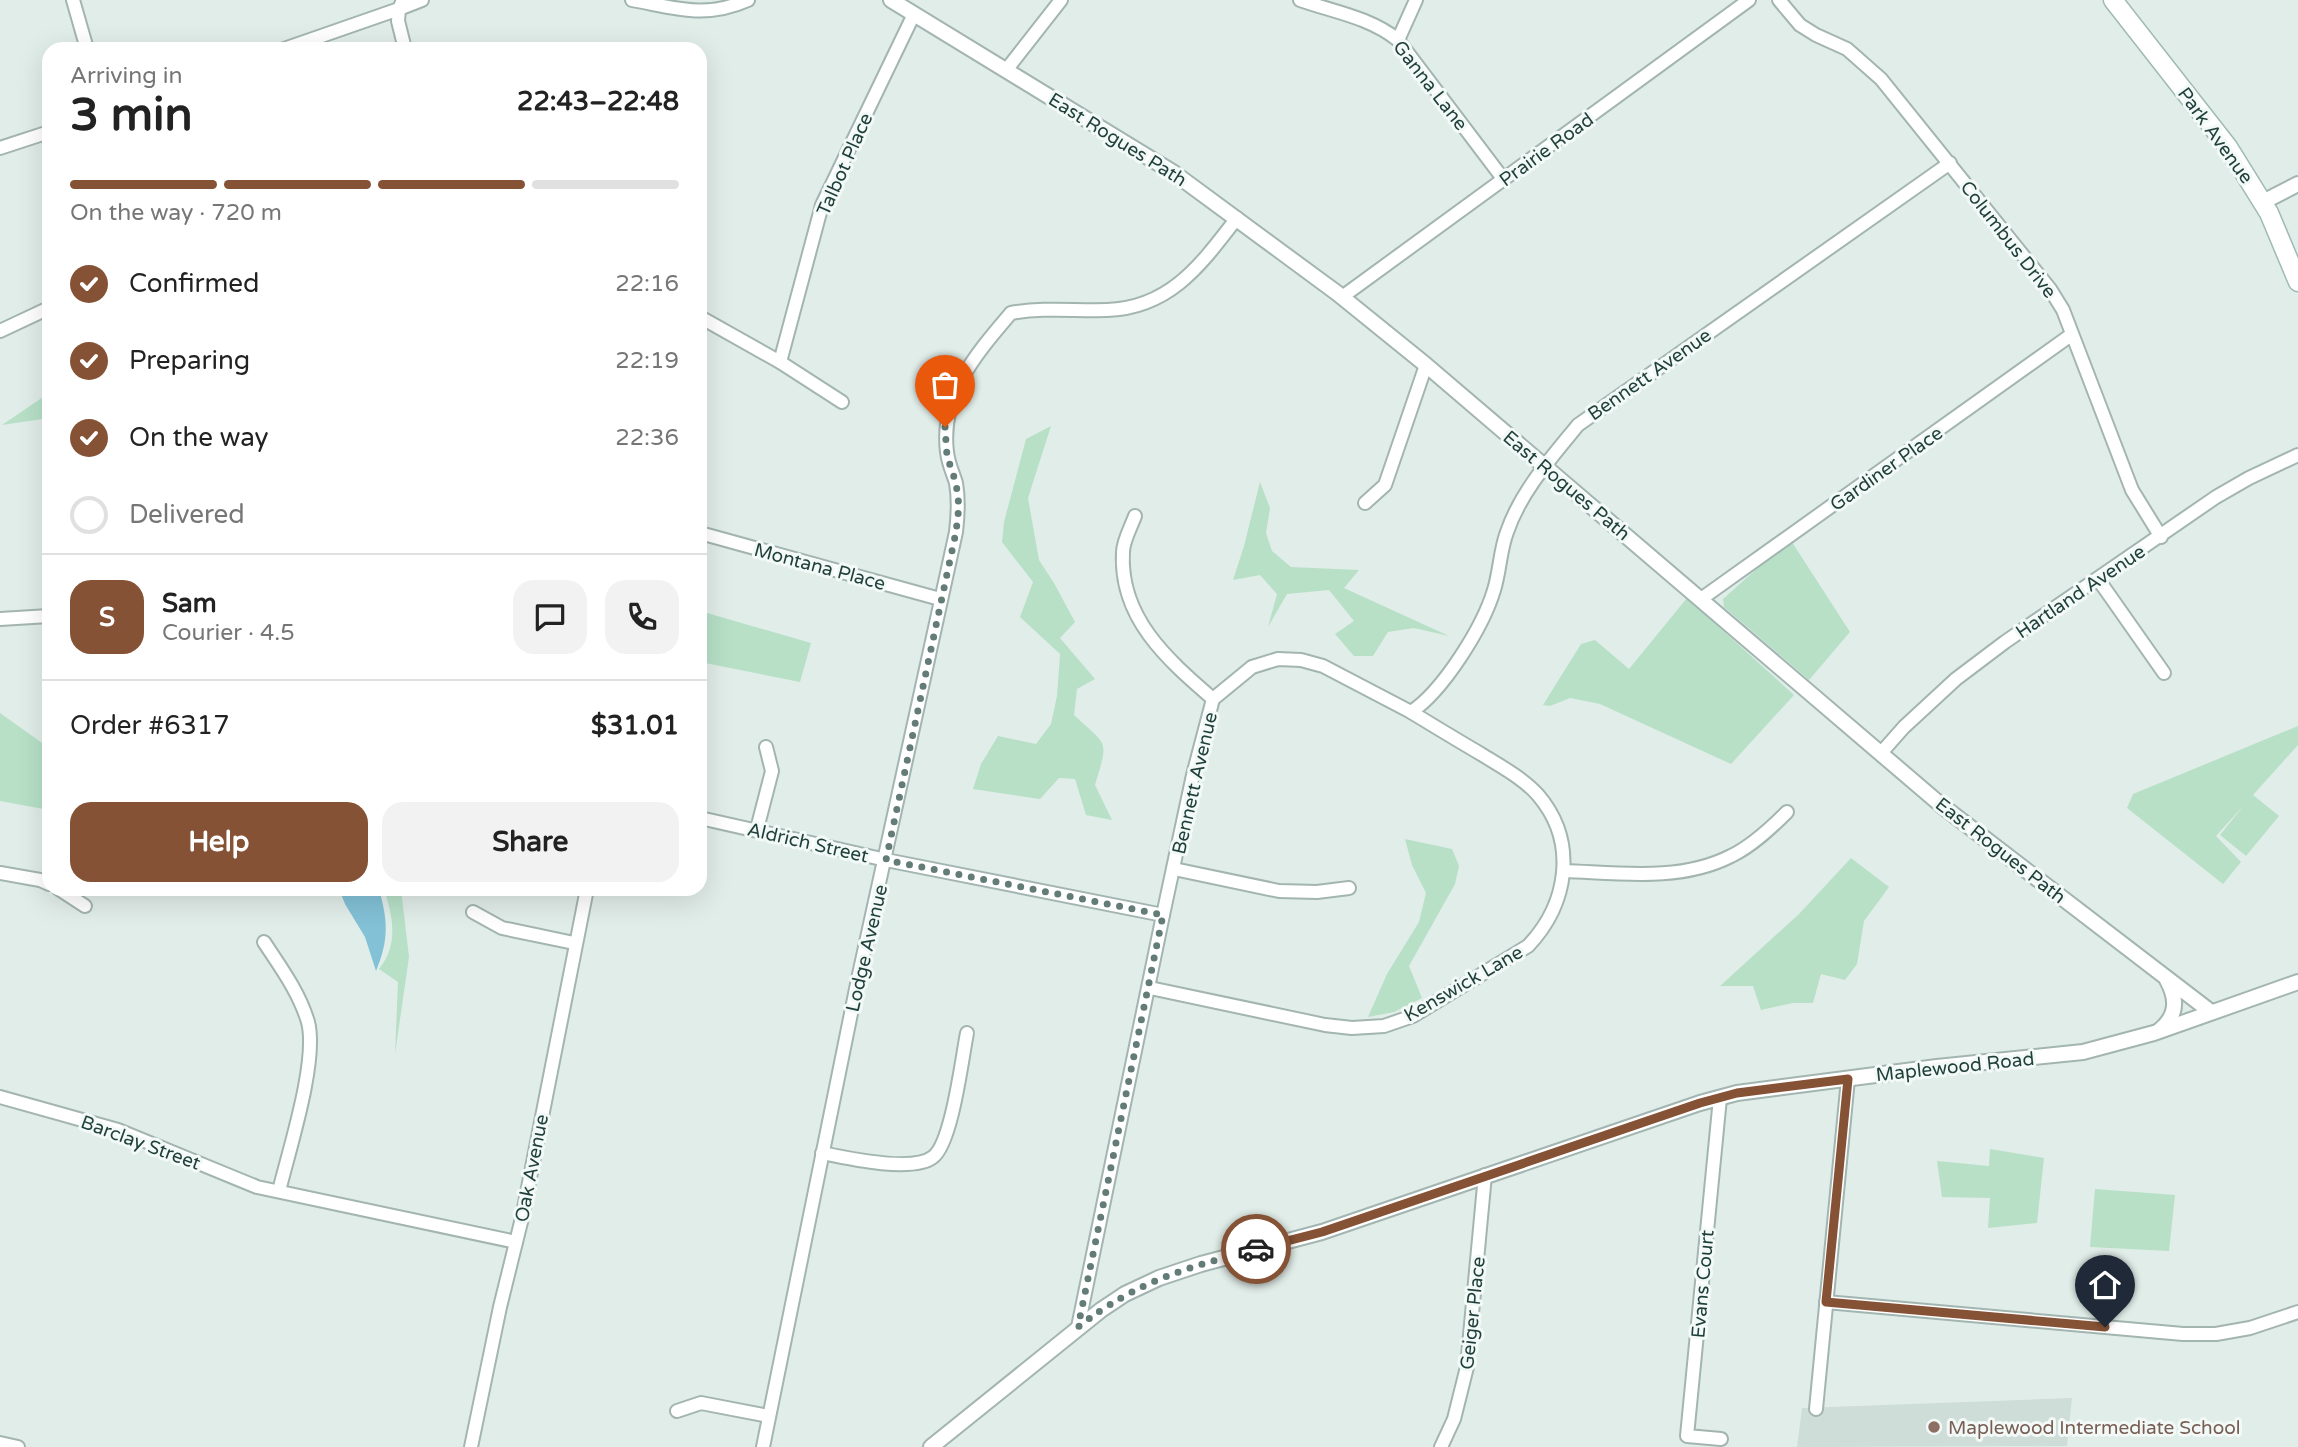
<!DOCTYPE html>
<html lang="en">
<head>
<meta charset="utf-8">
<style>
  :root { --surface:#fff; --page:#f2f2f2; --text:#222; --muted:#767676; --line:#e0e0e0; --accent:#855235 }
  body { margin:0; font-family:"Varela Round",sans-serif; background:var(--page); color:var(--text); height:100vh; display:flex; flex-direction:column; font-size:26px; white-space:nowrap }
  * { box-sizing:border-box; margin:0 }
  p { font-size:23px; color:var(--muted) }
  .icon { flex:none; width:38px; height:38px; fill:none; stroke:currentColor; stroke-width:2; stroke-linecap:round; stroke-linejoin:round }
  .map { position:relative; flex:1; overflow:hidden }
  .details { position:absolute; left:42px; top:42px; width:665px; height:854px; display:flex; flex-direction:column; background:var(--surface); border-radius:21px; box-shadow:0 7px 28px #0002 }
  .details>* { flex:none }
  .pin { position:absolute; display:grid; place-items:center; width:60px; height:60px; color:#fff; margin:-72px -30px; border-radius:50% 50% 50% 0; rotate:-45deg; box-shadow:0 0 7px #0007 }
  .pin .icon { rotate:45deg }
  .courier { position:absolute; display:grid; place-items:center; width:70px; height:70px; margin:-35px; border:5px solid #855235; border-radius:50%; background:#fff; color:#222; box-shadow:0 2px 9px #0007 }
  .head em { font-style:normal; font-weight:700 }
  .head div { display:flex; flex-direction:column-reverse }
  .head { display:flex; align-items:center; justify-content:space-between; height:119px; padding:0 28px }
  h1 { font-size:46px; font-weight:700; line-height:52px }
  .bar { display:grid; grid-template-columns:repeat(4,1fr); gap:10px 7px; align-content:center; height:84px; padding:0 28px }
  .bar i { height:9px; border-radius:5px; background:var(--line) }
  .bar .selected { background:var(--accent) }
  .bar p { grid-column:span 4 }
  .line { display:flex; align-items:center; gap:18px; padding:0 28px; border-top:2px solid var(--line) }
  .line div { flex:1 }
  .round { display:grid; place-items:center; flex:none; width:74px; height:74px; border-radius:21px; background:var(--page) }
  ol { padding:0 28px; list-style:none }
  li { display:flex; align-items:center; gap:21px; height:77px }
  li p { margin-inline-start:auto }
  li .icon { padding:7px; border-radius:50%; background:var(--accent); color:#fff; stroke-width:4 }
  li:last-child { color:var(--muted) }
  li i { width:38px; height:38px; border:4px solid var(--line); border-radius:50% }
  .cta { display:flex; gap:14px; margin-top:auto; padding:14px 28px }
  .cta a { flex:1; height:80px; border-radius:21px; background:var(--accent); color:#fff; font-size:28px; font-weight:700; line-height:80px; text-align:center }
  .cta a+a { background:var(--page); color:var(--text) }
  .map>svg:first-child { display:block }
  .built { fill:#cfddd8 }
  .green { fill:#b7e0c7 }
  .water { fill:#83c1d7 }
  .lines { fill:none; stroke-linecap:round; stroke-linejoin:round }
  .minor-casing { stroke:#a3b5b1; stroke-width:16 }
  .tertiary-casing { stroke:#a3b5b1; stroke-width:18 }
  .secondary-casing { stroke:#9ebab3; stroke-width:21 }
  .minor { stroke:#fff; stroke-width:12 }
  .tertiary { stroke:#fff; stroke-width:14 }
  .secondary { stroke:#fff; stroke-width:18 }
  .done { stroke:#637c77; stroke-width:7; stroke-dasharray:0 12.6 }
  .route { stroke:#855235; stroke-width:9 }
  .education-dot { fill:#8d6e63; stroke:#f2f9f6; stroke-width:2.5 }
  .labels { text-anchor:middle; stroke-width:6; stroke-linejoin:round; paint-order:stroke }
  .street-label { font-size:19px; fill:#1f3f3a; stroke:#f2f9f6 }
  .education-label { font-size:19px; fill:#785e54; stroke:#f2f9f6; text-anchor:start }
</style>
</head>
<body>
<div class="map">
<svg width="2298" height="1447" viewBox="0 0 2298 1447">
  <rect width="100%" height="100%" fill="#e1ede9"/>
  <!-- built -->
  <path class="built" d="M2072 1398 2067 1446 1797 1447 1802 1408Z"/>
  <!-- green -->
  <g class="green">
    <path d="M49 393V418L2 425Z"/>
    <path d="M1051 426 1028 498 1039 560 1054 583 1075 622 1060 638 1095 679 1077 689 1074 715C1108 747 1109 738 1095 785L1112 820 1086 815 1075 779 1059 778 1040 799 973 789 981 764 998 736 1036 744 1051 724 1057 696 1060 654 1020 617 1033 582 1002 542 1004 522 1026 439Z"/>
    <path d="M1260 482 1270 508 1266 533 1272 551 1291 567 1359 570 1344 588 1449 636 1414 628 1388 632 1373 656H1354L1335 634 1354 621 1329 590 1287 594 1268 627 1277 594 1260 575 1233 580 1244 546Z"/>
    <path d="M1790 539 1850 632 1809 680 1724 607 1723 599Z"/>
    <path d="M1687 598 1794 695 1731 764 1600 704 1570 698 1550 706 1543 705 1581 644 1595 640 1629 669Z"/>
    <path d="M700 611 811 643 800 682 700 662Z"/>
    <path d="M0 713 49 748V810L0 801Z"/>
    <path d="M2298 726V745L2253 795 2279 816 2246 856 2220 835 2244 805 2216 836 2241 862 2223 884 2127 808 2133 794Z"/>
    <path d="M1405 839 1452 849 1459 866 1455 884 1409 966 1422 998 1394 1012 1368 1017 1387 974 1419 922 1426 893 1412 865Z"/>
    <path d="M1851 858 1889 887 1864 921 1857 964 1845 980 1821 974 1813 1003H1793L1761 1010 1753 986H1720L1799 914Z"/>
    <path d="M384 889H401L409 957 395 1054 398 982 379 969C399 944 393 917 384 889Z"/>
    <path d="M1990 1149 2044 1158 2037 1223 1988 1228 1990 1198 1942 1197 1937 1161 1989 1166Z"/>
    <path d="M2095 1189 2175 1195 2169 1251 2090 1247Z"/>
  </g>
  <!-- water -->
  <path class="water" d="M339 889H379C388 921 389 940 376 971L365 937 345 904Z"/>
  <g class="lines">
    <defs>
      <g id="minor">
        <path d="M73 0 87 49"/>
        <path d="M632 0C676 8 705 19 748 0"/>
        <path d="M1300 0C1334 12 1369 17 1398 40L1504 180"/>
        <path d="M1779 0 1800 25 1816 35 1847 49 1881 79 2050 289 2063 310 2132 490 2161 537"/>
        <path d="M1398 40 1416 0"/>
        <path d="M284 49 399 9 403 0"/>
        <path d="M405 49 398 21 399 9 422 0"/>
        <path d="M1007 69 1061 0"/>
        <path d="M0 148 49 132"/>
        <path d="M1342 297 1749 0"/>
        <path d="M700 317 780 362 842 402"/>
        <path d="M0 331 49 308"/>
        <path d="M780 362 822 205 914 14"/>
        <path d="M1365 503 1385 485 1426 365"/>
        <path d="M1135 516C1131 527 1123 541 1123 552 1119 618 1168 660 1213 699"/>
        <path d="M700 533 940 599"/>
        <path d="M2098 579 2164 673"/>
        <path d="M1701 599 2071 335"/>
        <path d="M0 619 49 616"/>
        <path d="M1881 753 1904 727 1956 679 2005 642 2216 497 2249 478 2298 455"/>
        <path d="M700 818 886 860 1163 915"/>
        <path d="M757 829 772 771 766 747"/>
        <path d="M1174 869 1279 891 1317 892 1349 888"/>
        <path d="M1565 871C1619 873 1680 882 1731 856 1752 846 1771 828 1787 812"/>
        <path d="M0 873 40 880 49 884"/>
        <path d="M59 889 85 906"/>
        <path d="M473 912 502 928 574 943"/>
        <path d="M264 942C281 968 299 992 308 1022 318 1061 289 1150 279 1191"/>
        <path d="M1150 988 1325 1025 1352 1028 1384 1026 1413 1016 1528 946C1568 904 1578 842 1538 795 1523 778 1500 766 1481 754 1457 740 1434 726 1411 712"/>
        <path d="M0 1097 118 1130 257 1187 516 1242"/>
        <path d="M1720 1098 1687 1436 1721 1439"/>
        <path d="M822 1153C846 1158 913 1173 933 1157 952 1143 962 1058 967 1033"/>
        <path d="M1826 1302 2183 1334H2216L2250 1328 2298 1312"/>
        <path d="M1078 1327 1163 915 1193 775 1213 699 1252 667 1278 659 1301 660 1323 666 1411 712C1443 691 1483 627 1494 590 1500 571 1500 550 1507 532 1521 491 1552 457 1578 425L1950 163"/>
        <path d="M1816 1409 1848 1079"/>
        <path d="M677 1411 701 1403 768 1416"/>
        <path d="M0 1443 18 1447"/>
        <path d="M471 1447 500 1307 522 1218 587 889"/>
        <path d="M763 1447 858 979 956 532C958 515 959 500 956 483 953 473 948 463 947 452 940 395 976 354 1011 313 1045 307 1073 311 1107 310 1171 308 1202 263 1237 218"/>
        <path d="M1441 1447 1454 1419 1467 1367 1485 1175"/>
      </g>
      <g id="tertiary">
        <path d="M891 0 1174 173 1337 293 1426 365 1941 805 2211 1012"/>
        <path d="M2263 202 2298 184"/>
        <path d="M2160 1030C2178 1015 2177 998 2167 980"/>
        <path d="M931 1447 1101 1310 1125 1294 1159 1278 1201 1264 1322 1232 1700 1103 1737 1093 1937 1067 2083 1052 2154 1033 2298 982"/>
      </g>
      <path id="secondary" d="M2113 0 2228 147 2269 213 2298 282"/>
    </defs>
    <!-- minor casing -->
    <use href="#minor" class="minor-casing"/>
    <!-- tertiary casing -->
    <use href="#tertiary" class="tertiary-casing"/>
    <!-- secondary casing -->
    <use href="#secondary" class="secondary-casing"/>
    <!-- minor -->
    <use href="#minor" class="minor"/>
    <!-- tertiary -->
    <use href="#tertiary" class="tertiary"/>
    <!-- secondary -->
    <use href="#secondary" class="secondary"/>
  </g>
  <g class="lines">
    <!-- done -->
    <path class="done" d="M945 427 947 456 956 483 959 506 956 532 886 860 1163 915 1078 1327C1137 1281 1186 1268 1256 1249"/>
    <!-- route -->
    <path class="route" d="M1256 1249 1322 1232 1700 1103 1737 1093 1848 1079 1826 1302 2105 1327"/>
  </g>
  <!-- markers -->
  <circle class="education-dot" cx="1934" cy="1427" r="7"/>
  <g class="labels">
    <!-- street labels -->
    <g class="street-label">
      <text transform="translate(1431 85) rotate(52)" y="7">Ganna Lane</text>
      <text transform="translate(2216 135) rotate(54)" y="7">Park Avenue</text>
      <text transform="translate(1118 139) rotate(32)" y="7">East Rogues Path</text>
      <text transform="translate(1546 149) rotate(-36)" y="7">Prairie Road</text>
      <text transform="translate(844 164) rotate(-66)" y="7">Talbot Place</text>
      <text transform="translate(2009 239) rotate(52)" y="7">Columbus Drive</text>
      <text transform="translate(1649 374) rotate(-35)" y="7">Bennett Avenue</text>
      <text transform="translate(1886 468) rotate(-35)" y="7">Gardiner Place</text>
      <text transform="translate(1567 485) rotate(40)" y="7">East Rogues Path</text>
      <text transform="translate(820 566) rotate(15)" y="7">Montana Place</text>
      <text transform="translate(2080 591) rotate(-34)" y="7">Hartland Avenue</text>
      <text transform="translate(1194 783) rotate(-77)" y="7">Bennett Avenue</text>
      <text transform="translate(808 842) rotate(13)" y="7">Aldrich Street</text>
      <text transform="translate(2001 850) rotate(38)" y="7">East Rogues Path</text>
      <text transform="translate(866 948) rotate(-77)" y="7">Lodge Avenue</text>
      <text transform="translate(1463 983) rotate(-30)" y="7">Kenswick Lane</text>
      <text transform="translate(1955 1066) rotate(-6)" y="7">Maplewood Road</text>
      <text transform="translate(141 1142) rotate(20)" y="7">Barclay Street</text>
      <text transform="translate(531 1168) rotate(-79)" y="7">Oak Avenue</text>
      <text transform="translate(1702 1284) rotate(-85)" y="7">Evans Court</text>
      <text transform="translate(1472 1313) rotate(-84)" y="7">Geiger Place</text>
    </g>
    <!-- education labels -->
    <g class="education-label">
      <text x="1948" y="1434">Maplewood Intermediate School</text>
    </g>
  </g>
</svg>
<div class="pin" style="left:945px;top:427px;background:#ea580c"><svg class="icon" aria-label="bag" viewBox="0 0 24 24"><path d="M5 8h14l-1 12H6zM9 8a3 3 0 0 1 6 0"/></svg></div>
<div class="pin" style="left:2105px;top:1327px;background:#1f2937"><svg class="icon" aria-label="home" viewBox="0 0 24 24"><path d="M3 11l9-7 9 7M6 9v11h12V9"/></svg></div>
<div class="courier" style="left:1256px;top:1249px"><svg class="icon" aria-label="car" viewBox="0 0 24 24"><path d="M5 17H2v-5l4-1 3-4h7l3 4 3 1v5h-3M9 17h6M6 11h13"/><circle cx="7" cy="17" r="2"/><circle cx="17" cy="17" r="2"/></svg></div>
<section class="details">
<div class="head"><div><h1>3 min</h1><p>Arriving in</p></div><em>22:43–22:48</em></div>
<div class="bar"><i class="selected"></i><i class="selected"></i><i class="selected"></i><i></i><p>On the way · 720 m</p></div>
<ol>
<li><svg class="icon" aria-label="check" viewBox="0 0 24 24"><path d="M5 12l5 5 9-10"/></svg>Confirmed<p>22:16</p></li>
<li><svg class="icon" aria-label="check" viewBox="0 0 24 24"><path d="M5 12l5 5 9-10"/></svg>Preparing<p>22:19</p></li>
<li><svg class="icon" aria-label="check" viewBox="0 0 24 24"><path d="M5 12l5 5 9-10"/></svg>On the way<p>22:36</p></li>
<li><i></i>Delivered</li>
</ol>
<div class="line" style="height:126px"><b class="round" style="background:var(--accent);color:#fff">S</b><div><b>Sam</b><p>Courier · 4.5</p></div><a class="round"><svg class="icon" aria-label="chat" viewBox="0 0 24 24"><path d="M4 5h16v11H9l-5 4z"/></svg></a><a class="round"><svg class="icon" aria-label="phone" viewBox="0 0 24 24"><path d="M5 4h4l2 5-3 2q2 4 5 5l2-3 5 2v4C11 20 4 13 5 4z"/></svg></a></div>
<div class="line" style="height:91px"><div>Order #6317</div><b>$31.01</b></div>
<div class="cta"><a>Help</a><a>Share</a></div>
</section>
</div>
</body>
</html>
